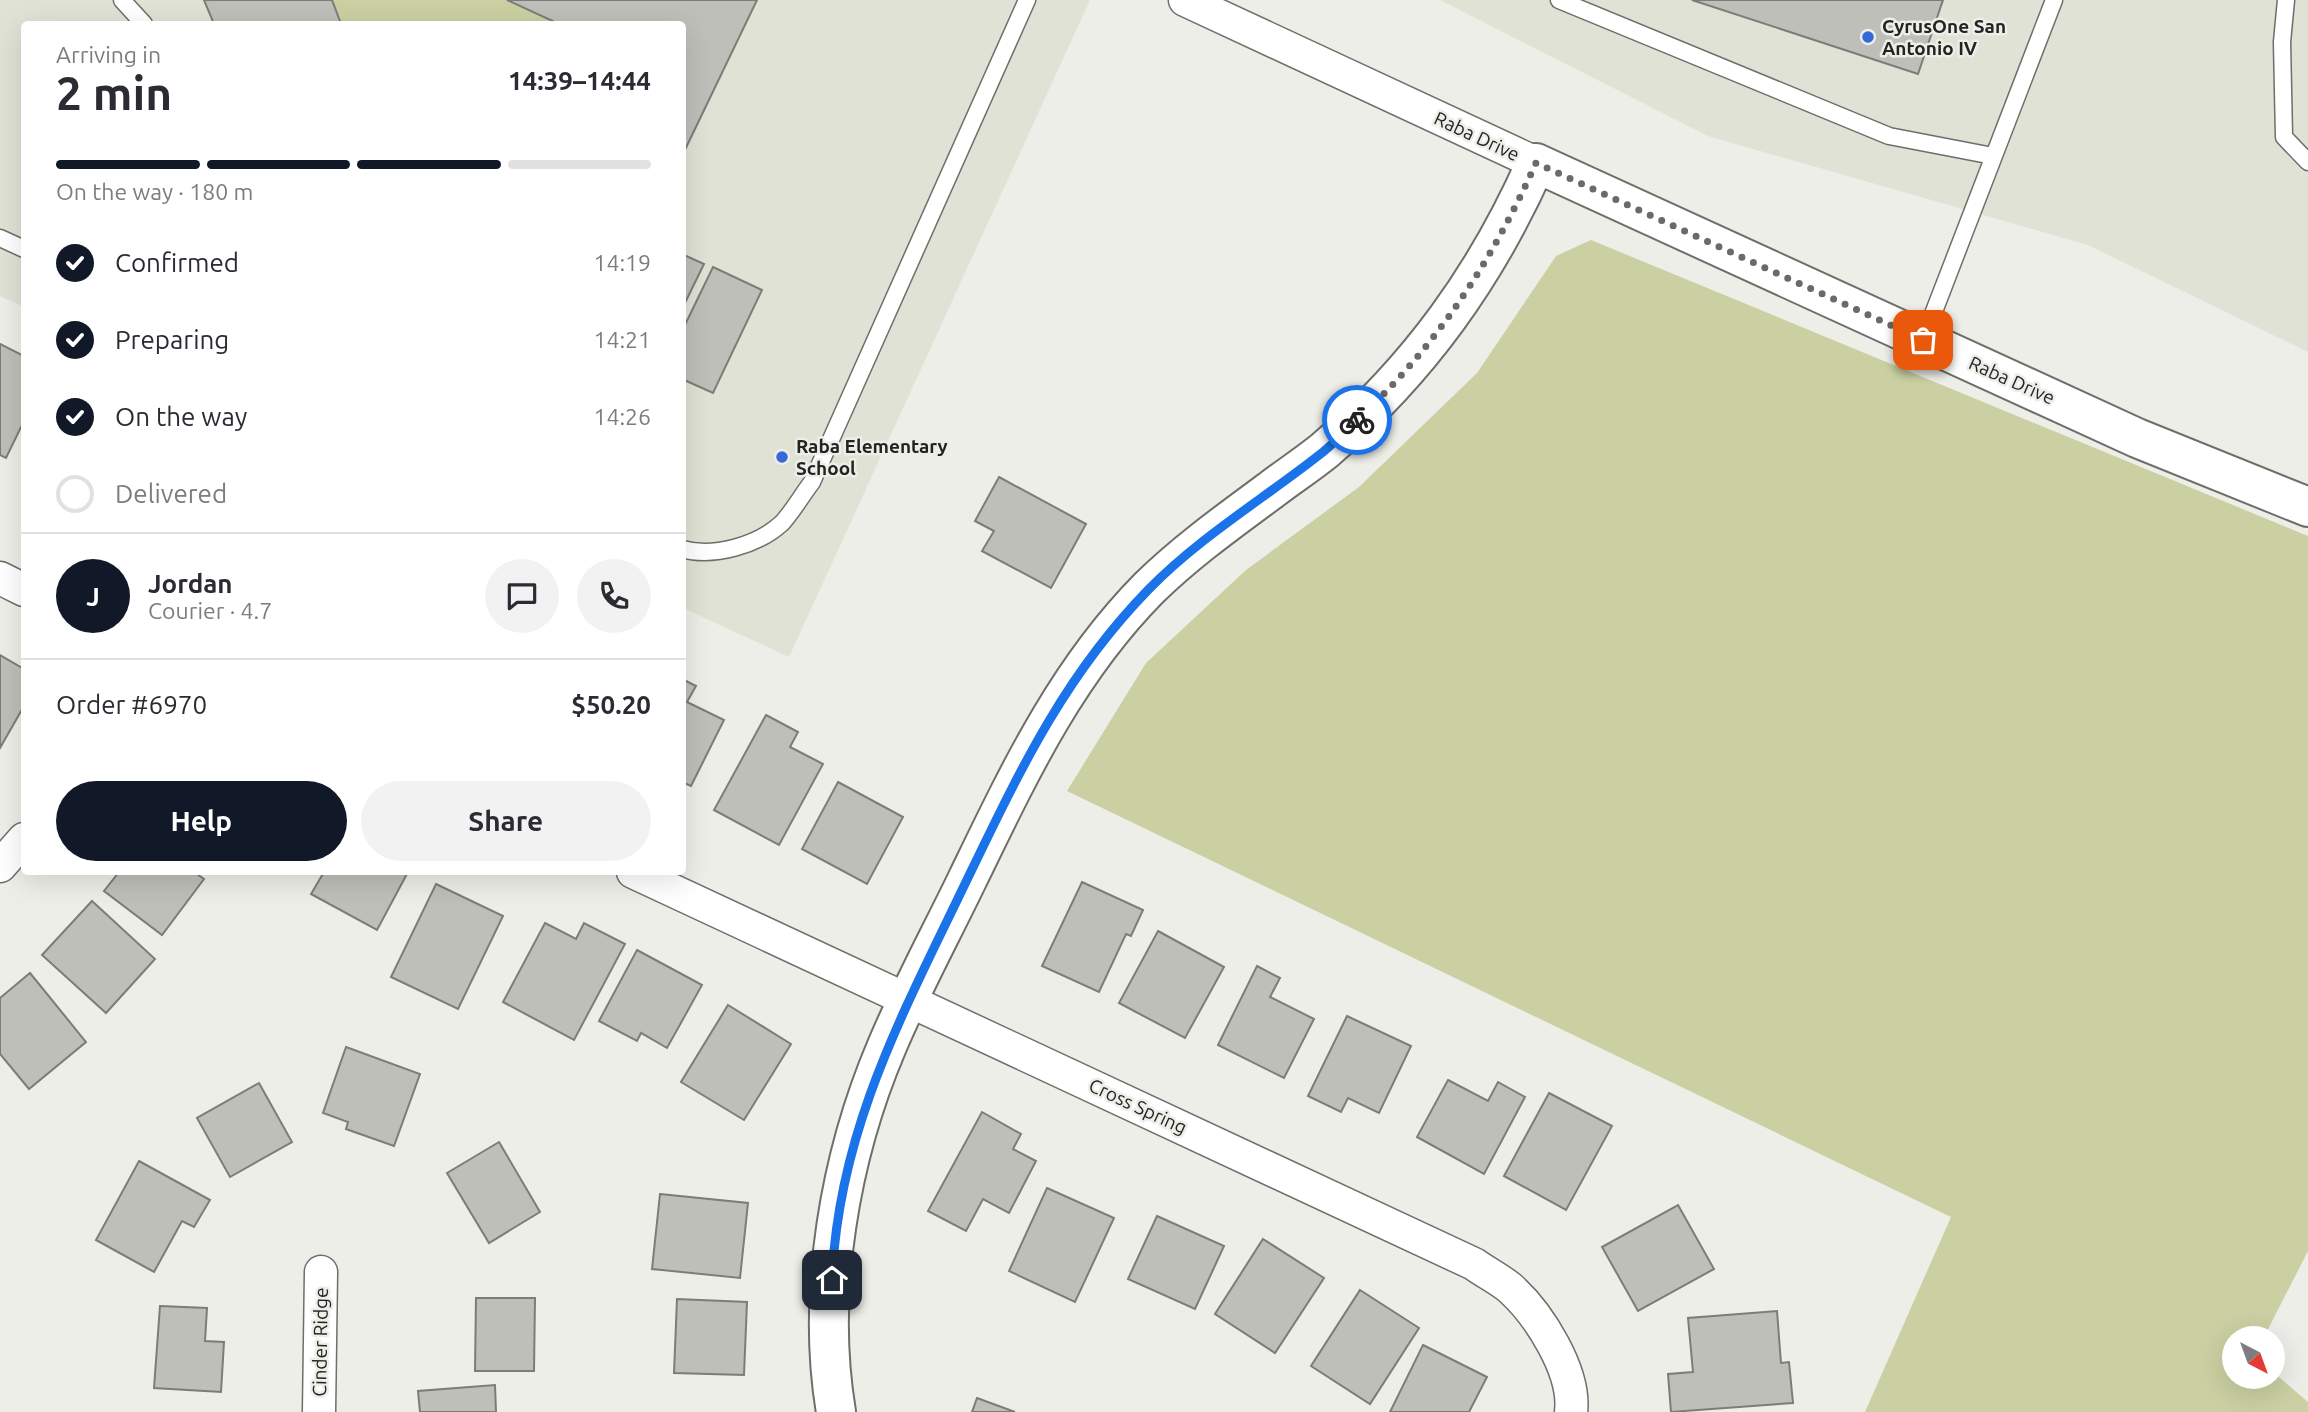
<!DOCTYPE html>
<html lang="en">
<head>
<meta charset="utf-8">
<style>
  :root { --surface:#fff; --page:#f2f2f3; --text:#2b2b33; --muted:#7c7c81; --line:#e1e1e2; --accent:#111827 }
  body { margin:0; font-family:Ubuntu,sans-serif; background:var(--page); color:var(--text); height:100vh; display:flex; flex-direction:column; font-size:26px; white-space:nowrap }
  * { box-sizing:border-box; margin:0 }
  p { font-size:23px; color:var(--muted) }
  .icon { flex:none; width:38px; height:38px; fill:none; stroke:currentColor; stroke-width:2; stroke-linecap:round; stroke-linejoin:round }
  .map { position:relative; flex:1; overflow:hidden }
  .drawer { position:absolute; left:21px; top:21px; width:665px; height:854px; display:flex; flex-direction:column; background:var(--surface); border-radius:7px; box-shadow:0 7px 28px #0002 }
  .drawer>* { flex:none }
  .needle { width:46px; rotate:139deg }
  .fabs { position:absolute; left:2222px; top:1326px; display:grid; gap:14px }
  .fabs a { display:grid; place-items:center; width:63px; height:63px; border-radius:50%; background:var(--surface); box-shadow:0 7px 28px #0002; font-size:35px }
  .pin { position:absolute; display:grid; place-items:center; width:60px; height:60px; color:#fff; margin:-30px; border-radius:14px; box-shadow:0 4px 10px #0006 }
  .courier { position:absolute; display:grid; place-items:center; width:70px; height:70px; margin:-35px; border:5px solid #1a73e8; border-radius:50%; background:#fff; color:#222; box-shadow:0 2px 9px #0007 }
  .overview em { font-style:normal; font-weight:600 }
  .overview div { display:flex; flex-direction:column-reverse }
  .overview { display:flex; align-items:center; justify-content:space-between; height:119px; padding:0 35px }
  h1 { font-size:46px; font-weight:600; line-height:52px }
  .bar { display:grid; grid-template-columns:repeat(4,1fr); gap:10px 7px; align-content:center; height:84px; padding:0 35px }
  .bar i { height:9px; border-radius:5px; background:var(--line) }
  .bar .selected { background:var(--accent) }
  .bar p { grid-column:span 4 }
  .line { display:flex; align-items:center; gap:18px; padding:0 35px; border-top:2px solid var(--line) }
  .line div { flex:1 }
  .round { display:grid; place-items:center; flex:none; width:74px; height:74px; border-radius:37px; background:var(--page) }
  ol { padding:0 35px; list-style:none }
  li { display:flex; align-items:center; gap:21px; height:77px }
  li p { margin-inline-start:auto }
  li .icon { padding:7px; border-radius:50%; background:var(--accent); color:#fff; stroke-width:4 }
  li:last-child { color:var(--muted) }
  li i { width:38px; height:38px; border:4px solid var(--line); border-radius:50% }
  .action { display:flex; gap:14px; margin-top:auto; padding:14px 35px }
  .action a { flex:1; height:80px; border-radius:42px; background:var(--accent); color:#fff; font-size:28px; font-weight:600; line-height:80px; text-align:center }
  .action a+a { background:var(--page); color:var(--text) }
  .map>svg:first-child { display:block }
  .built { fill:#e0e2d5 }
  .green { fill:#cad0a2 }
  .building { fill:#bebfb9; stroke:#7c7d78; stroke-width:2 }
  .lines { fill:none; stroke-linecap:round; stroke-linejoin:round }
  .service-casing { stroke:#6e6e6a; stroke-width:19 }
  .minor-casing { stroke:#6e6e6a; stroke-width:35 }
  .tertiary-casing { stroke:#6e6e6a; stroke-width:42 }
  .service { stroke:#fff; stroke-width:16 }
  .minor { stroke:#fff; stroke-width:32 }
  .tertiary { stroke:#fff; stroke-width:38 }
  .done { stroke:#6a6b67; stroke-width:7; stroke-dasharray:0 12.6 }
  .route { stroke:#1a73e8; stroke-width:9 }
  .poi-dot { fill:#3668d7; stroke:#edeee8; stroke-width:2.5 }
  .labels { text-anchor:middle; stroke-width:5; stroke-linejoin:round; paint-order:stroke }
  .poi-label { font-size:19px; font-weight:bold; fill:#232422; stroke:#edeee8; text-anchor:start }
  .street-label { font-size:19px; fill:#232422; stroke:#edeee8 }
</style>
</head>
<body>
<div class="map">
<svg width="2308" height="1412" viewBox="0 0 2308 1412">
  <rect width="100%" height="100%" fill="#edeee8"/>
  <!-- built -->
  <g class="built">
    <path d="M0 0H1090L789 657 683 608 682 24H24V307L0 296Z"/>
    <path d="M1440 0H2308V352L2088 245 1708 136Z"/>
  </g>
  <!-- green -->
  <g class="green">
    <path d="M332 0H507L559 24H341Z"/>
    <path d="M1591 240 2308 536V1251L2263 1339H2235V1377H2273V1372L2308 1402V1412H1865L1951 1217 1067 791 1146 663 1246 570 1359 487 1477 373 1556 256Z"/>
  </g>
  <!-- building -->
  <g class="building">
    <path d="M204 0H332L341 24H214Z"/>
    <path d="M507 0H757L682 156V24H559Z"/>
    <path d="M1692 0H1943L1918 74Z"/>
    <path d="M682 254 704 264 682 309Z"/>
    <path d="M713 267 762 290 713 393 682 379V331Z"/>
    <path d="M0 344 24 356V421L6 458 0 455Z"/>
    <path d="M999 477 1086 524 1051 588 982 551 994 531 975 521Z"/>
    <path d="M0 655 24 669V706L0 748Z"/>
    <path d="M682 679 696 686 687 702 724 720 691 786 682 782Z"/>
    <path d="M766 715 798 732 790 747 823 764 779 845 714 810Z"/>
    <path d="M838 782 903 817 867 884 802 849Z"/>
    <path d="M119 872H194L204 879 162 935 104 891Z"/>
    <path d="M324 872H408L377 930 311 894Z"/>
    <path d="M1082 882 1143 910 1131 936 1126 934 1099 992 1042 966Z"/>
    <path d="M436 884 503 916 458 1009 391 977Z"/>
    <path d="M92 901 155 959 106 1013 42 955Z"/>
    <path d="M545 923 576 939 584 923 625 944 574 1040 503 1002Z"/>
    <path d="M1158 931 1224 967 1185 1038 1119 1003Z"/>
    <path d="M637 950 702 985 667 1048 641 1033 637 1041 599 1021Z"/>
    <path d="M1257 966 1280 978 1270 997 1314 1019 1284 1078 1218 1045Z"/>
    <path d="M30 973 86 1042 29 1089 0 1054V998Z"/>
    <path d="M728 1005 791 1044 744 1120 681 1082Z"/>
    <path d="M1347 1016 1411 1046 1379 1113 1348 1098 1341 1112 1308 1096Z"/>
    <path d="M346 1047 420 1074 394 1146 346 1129 348 1122 323 1113Z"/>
    <path d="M1448 1080 1488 1101 1498 1082 1525 1097 1484 1174 1417 1137Z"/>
    <path d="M259 1083 292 1142 230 1177 197 1118Z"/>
    <path d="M1549 1093 1612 1126 1566 1210 1504 1176Z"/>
    <path d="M982 1112 1021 1134 1013 1149 1036 1161 1009 1213 983 1199 966 1231 928 1211Z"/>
    <path d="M499 1142 540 1212 489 1243 447 1173Z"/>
    <path d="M139 1161 210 1200 194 1227 182 1221 154 1272 96 1240Z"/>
    <path d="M1047 1188 1114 1218 1075 1302 1009 1271Z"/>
    <path d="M660 1194 748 1203 740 1278 652 1269Z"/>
    <path d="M1678 1205 1714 1269 1638 1311 1602 1247Z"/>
    <path d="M1157 1216 1224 1246 1195 1309 1128 1279Z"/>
    <path d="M1263 1239 1324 1278 1275 1353 1215 1314Z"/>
    <path d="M1360 1290 1419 1328 1370 1404 1311 1366Z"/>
    <path d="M476 1298H535L534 1371H475Z"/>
    <path d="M677 1299 747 1302 744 1375 674 1373Z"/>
    <path d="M160 1306 207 1308 205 1341 224 1342 221 1392 154 1388Z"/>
    <path d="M1777 1311 1781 1363 1789 1362 1793 1403 1671 1412 1668 1374 1693 1372 1688 1318Z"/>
    <path d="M1423 1345 1487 1377 1469 1412H1390Z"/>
    <path d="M495 1385 496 1412H420L418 1391Z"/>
    <path d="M977 1398 1015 1412H972Z"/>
  </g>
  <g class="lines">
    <defs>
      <g id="service">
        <path d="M122 0 144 24"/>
        <path d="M1559 0 1889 136 1993 156"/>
        <path d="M2286 0 2282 42 2284 137 2308 162"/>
        <path d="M0 238 24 249"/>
        <path d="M1923 340 2054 0"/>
        <path d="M682 549C714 558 758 545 782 523 793 511 802 495 812 482L1027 0"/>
      </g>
      <g id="minor">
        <path d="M1185 0 1536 163"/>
        <path d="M0 578 24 590"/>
        <path d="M0 866 24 839"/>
        <path d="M633 872 1474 1264C1485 1272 1499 1279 1510 1288 1539 1314 1576 1372 1571 1412"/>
        <path d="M319 1412 321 1272"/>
      </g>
      <path id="tertiary" d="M836 1412C816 1293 840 1156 887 1046 911 989 941 934 968 878 1019 773 1066 672 1149 588 1187 551 1229 521 1271 490 1289 476 1308 464 1325 450 1419 369 1486 276 1536 163L2137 438 2308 507"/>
    </defs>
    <!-- service casing -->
    <use href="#service" class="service-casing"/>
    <!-- minor casing -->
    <use href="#minor" class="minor-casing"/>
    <!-- tertiary casing -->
    <use href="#tertiary" class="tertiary-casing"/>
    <!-- service -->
    <use href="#service" class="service"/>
    <!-- minor -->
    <use href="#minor" class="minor"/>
    <!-- tertiary -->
    <use href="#tertiary" class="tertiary"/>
  </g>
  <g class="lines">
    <!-- done -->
    <path class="done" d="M1357 420C1437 346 1492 261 1536 163L1923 340"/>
    <!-- route -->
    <path class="route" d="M832 1280C838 1133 901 1017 963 888 1017 777 1061 679 1149 589 1201 536 1265 498 1323 452 1335 442 1346 430 1357 420"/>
  </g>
  <!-- markers -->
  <g class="poi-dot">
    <circle cx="1868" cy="37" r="7"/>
    <circle cx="782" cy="457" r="7"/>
  </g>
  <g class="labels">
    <!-- poi labels -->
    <g class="poi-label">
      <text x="1882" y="33">CyrusOne San<tspan x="1882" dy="22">Antonio IV</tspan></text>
      <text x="796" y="453">Raba Elementary<tspan x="796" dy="22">School</tspan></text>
    </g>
    <!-- street labels -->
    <g class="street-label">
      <text transform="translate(1477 136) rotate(25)" y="7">Raba Drive</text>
      <text transform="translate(2012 380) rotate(24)" y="7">Raba Drive</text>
      <text transform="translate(1138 1106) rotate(25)" y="7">Cross Spring</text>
      <text transform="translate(320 1342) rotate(-89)" y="7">Cinder Ridge</text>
    </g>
  </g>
</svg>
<div class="fabs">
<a><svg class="needle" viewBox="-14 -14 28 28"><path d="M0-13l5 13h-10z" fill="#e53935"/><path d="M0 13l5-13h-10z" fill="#7c7c81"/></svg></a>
</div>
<div class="pin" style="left:1923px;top:340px;background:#ea580c"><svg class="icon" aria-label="bag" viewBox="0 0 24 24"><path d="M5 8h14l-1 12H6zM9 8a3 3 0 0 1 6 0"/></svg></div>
<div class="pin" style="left:832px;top:1280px;background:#1f2937"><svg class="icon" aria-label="home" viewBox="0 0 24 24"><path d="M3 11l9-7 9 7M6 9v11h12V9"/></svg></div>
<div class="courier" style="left:1357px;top:420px"><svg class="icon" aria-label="bike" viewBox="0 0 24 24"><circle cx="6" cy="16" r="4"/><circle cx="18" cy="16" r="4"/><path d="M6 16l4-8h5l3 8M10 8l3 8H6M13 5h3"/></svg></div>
<section class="drawer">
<div class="overview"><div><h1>2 min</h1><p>Arriving in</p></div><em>14:39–14:44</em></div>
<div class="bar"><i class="selected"></i><i class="selected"></i><i class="selected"></i><i></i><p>On the way · 180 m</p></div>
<ol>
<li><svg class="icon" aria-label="check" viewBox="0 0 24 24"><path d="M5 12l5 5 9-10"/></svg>Confirmed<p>14:19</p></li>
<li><svg class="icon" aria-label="check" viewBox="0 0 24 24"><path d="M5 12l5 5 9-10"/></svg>Preparing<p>14:21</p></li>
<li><svg class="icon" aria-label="check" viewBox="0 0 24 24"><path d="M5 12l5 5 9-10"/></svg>On the way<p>14:26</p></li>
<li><i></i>Delivered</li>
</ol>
<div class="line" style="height:126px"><b class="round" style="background:var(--accent);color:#fff">J</b><div><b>Jordan</b><p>Courier · 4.7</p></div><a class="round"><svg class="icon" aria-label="chat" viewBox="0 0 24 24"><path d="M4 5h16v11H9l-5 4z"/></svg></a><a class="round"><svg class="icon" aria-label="phone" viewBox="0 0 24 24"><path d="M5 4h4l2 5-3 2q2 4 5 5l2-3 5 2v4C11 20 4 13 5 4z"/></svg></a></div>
<div class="line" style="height:91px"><div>Order #6970</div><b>$50.20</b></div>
<div class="action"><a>Help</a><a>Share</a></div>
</section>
</div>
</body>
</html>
